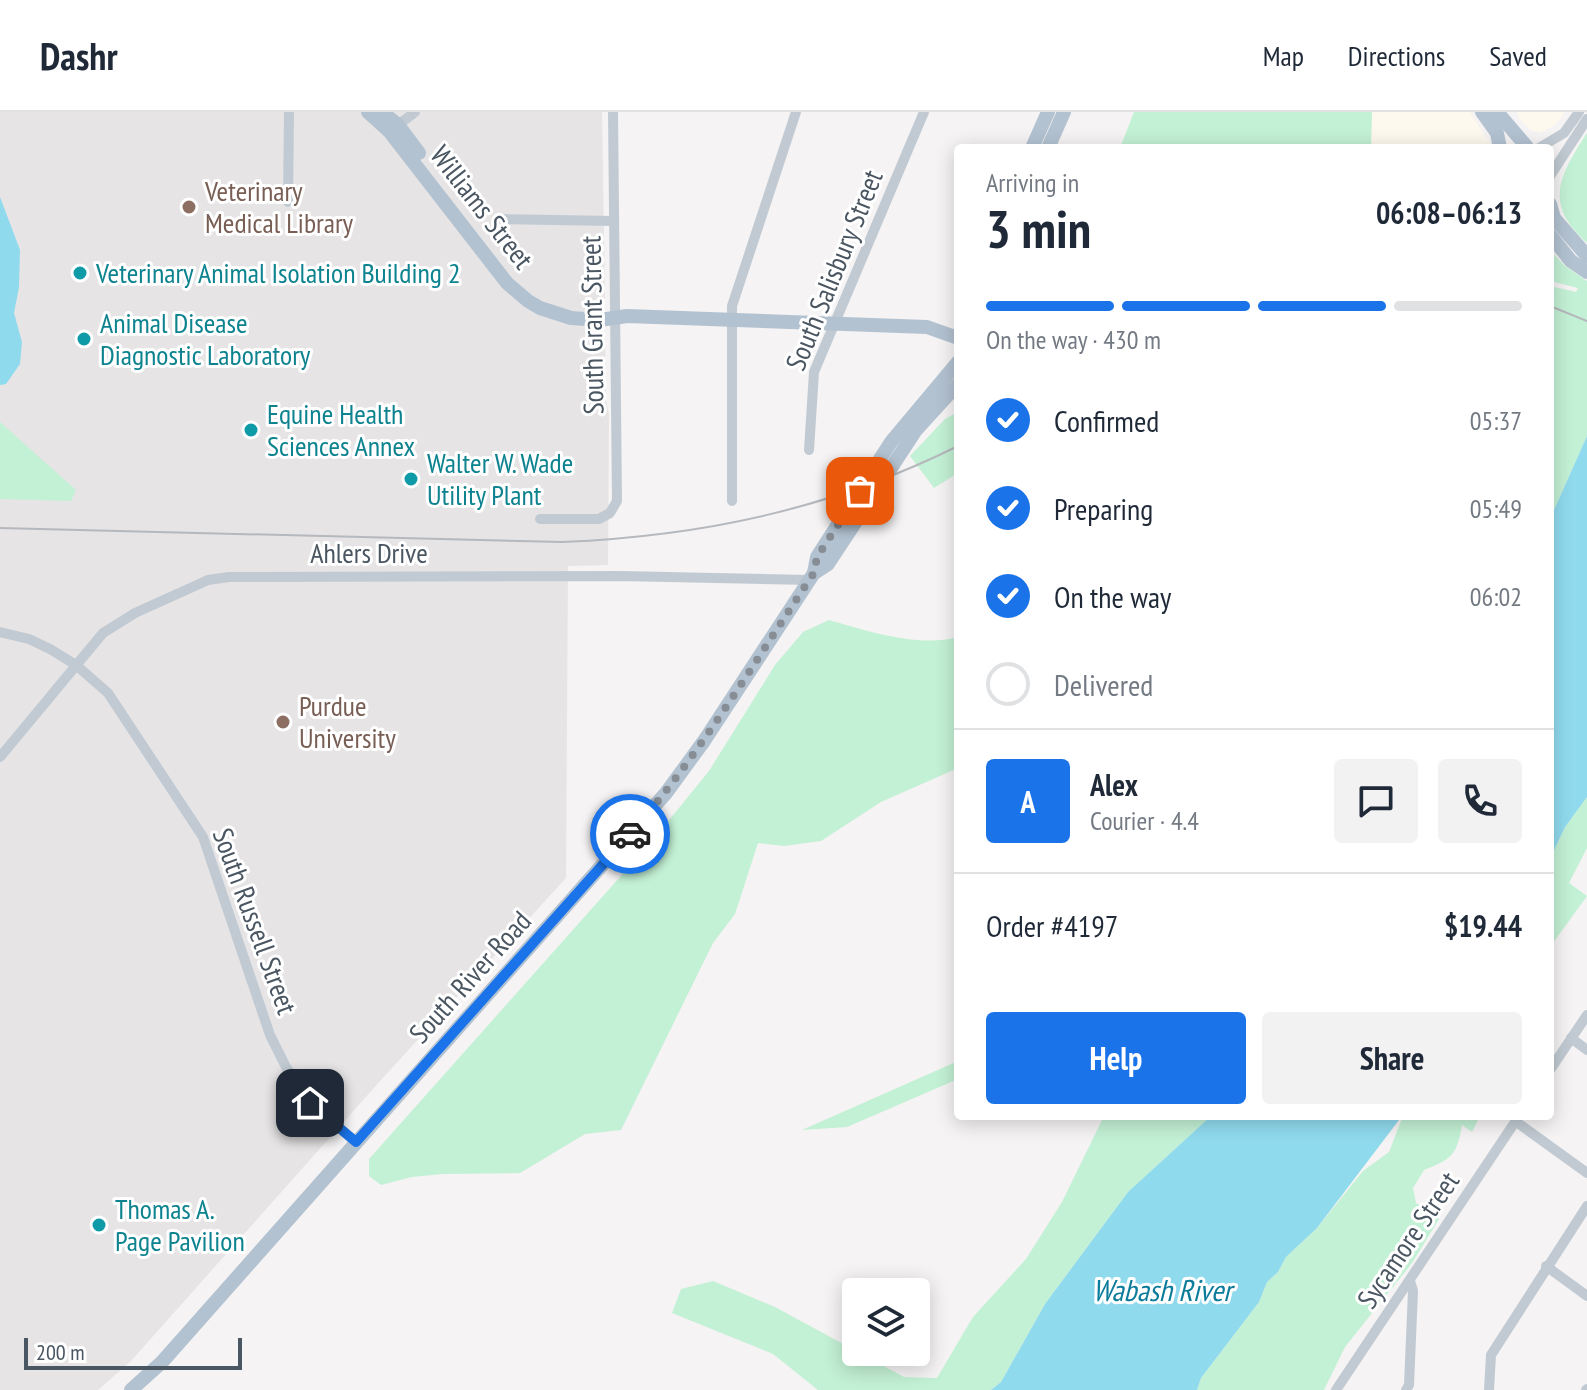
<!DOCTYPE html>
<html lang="en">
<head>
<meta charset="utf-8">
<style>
  :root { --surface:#fff; --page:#f2f2f3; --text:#1f2937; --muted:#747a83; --line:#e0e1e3; --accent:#1a73e8 }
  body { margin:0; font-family:"PT Sans Narrow",sans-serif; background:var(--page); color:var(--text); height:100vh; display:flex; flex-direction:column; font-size:30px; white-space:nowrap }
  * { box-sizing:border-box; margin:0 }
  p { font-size:26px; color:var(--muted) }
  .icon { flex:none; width:44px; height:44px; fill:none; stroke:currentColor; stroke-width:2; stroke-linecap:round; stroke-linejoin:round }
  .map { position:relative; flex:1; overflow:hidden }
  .panel { position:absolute; left:954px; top:32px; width:600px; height:976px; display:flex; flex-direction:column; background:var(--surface); border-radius:8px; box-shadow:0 4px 20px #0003 }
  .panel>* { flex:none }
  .buttons { position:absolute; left:842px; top:1166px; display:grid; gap:16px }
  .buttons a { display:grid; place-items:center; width:88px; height:88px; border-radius:8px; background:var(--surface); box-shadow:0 4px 20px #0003; font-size:40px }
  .scale { position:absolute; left:24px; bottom:20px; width:218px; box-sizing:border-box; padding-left:8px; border:4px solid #4a5661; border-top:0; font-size:22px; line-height:28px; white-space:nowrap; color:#4a5661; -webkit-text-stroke:6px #fff; paint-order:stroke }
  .pin { position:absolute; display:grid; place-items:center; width:68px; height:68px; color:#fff; margin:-34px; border-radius:16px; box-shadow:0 4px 12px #0006 }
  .courier { position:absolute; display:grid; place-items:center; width:80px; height:80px; margin:-40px; border:6px solid #1a73e8; border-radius:50%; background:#fff; color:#222; box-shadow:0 2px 10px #0007 }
  .headline em { font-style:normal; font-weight:700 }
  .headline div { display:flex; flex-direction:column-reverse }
  .headline { display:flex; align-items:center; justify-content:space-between; height:136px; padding:0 32px }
  h1 { font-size:52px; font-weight:700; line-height:60px }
  .bar { display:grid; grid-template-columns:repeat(4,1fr); gap:12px 8px; align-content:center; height:96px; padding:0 32px }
  .bar i { height:10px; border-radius:6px; background:var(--line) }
  .bar .selected { background:var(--accent) }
  .bar p { grid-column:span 4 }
  .line { display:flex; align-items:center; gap:20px; padding:0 32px; border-top:2px solid var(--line) }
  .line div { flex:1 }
  .round { display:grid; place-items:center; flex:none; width:84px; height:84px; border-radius:8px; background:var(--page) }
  ol { padding:0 32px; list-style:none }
  li { display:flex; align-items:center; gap:24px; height:88px }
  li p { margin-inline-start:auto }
  li .icon { padding:8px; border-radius:50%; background:var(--accent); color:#fff; stroke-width:4 }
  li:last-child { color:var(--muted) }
  li i { width:44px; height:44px; border:4px solid var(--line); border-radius:50% }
  .cta { display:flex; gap:16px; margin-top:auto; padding:16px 32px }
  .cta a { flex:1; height:92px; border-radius:8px; background:var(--accent); color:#fff; font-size:32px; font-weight:700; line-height:92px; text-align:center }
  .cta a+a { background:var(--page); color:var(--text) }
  header { display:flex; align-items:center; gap:48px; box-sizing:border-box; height:112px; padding:0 40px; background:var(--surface); border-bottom:2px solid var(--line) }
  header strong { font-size:38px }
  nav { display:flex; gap:44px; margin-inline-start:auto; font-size:28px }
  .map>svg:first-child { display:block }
  .commercial { fill:#fdf9ef }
  .education { fill:#e6e4e5 }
  .green { fill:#c3f1d5 }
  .water { fill:#90daee }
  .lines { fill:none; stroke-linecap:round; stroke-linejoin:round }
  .minor { stroke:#c1cad2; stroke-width:10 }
  .major { stroke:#b3c2d1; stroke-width:14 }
  .rail { stroke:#b5b8bd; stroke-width:2 }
  .done { stroke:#868d94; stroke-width:8; stroke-dasharray:0 14.4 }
  .route { stroke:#1a73e8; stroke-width:10 }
  .education-dot { fill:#8d6e63; stroke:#fff; stroke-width:3 }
  .culture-dot { fill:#0f9aa8; stroke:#fff; stroke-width:3 }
  .labels { text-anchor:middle; stroke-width:6; stroke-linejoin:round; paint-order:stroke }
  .education-label { font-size:28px; fill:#785e54; stroke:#fff; text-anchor:start }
  .street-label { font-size:28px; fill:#4a5661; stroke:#fff }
  .culture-label { font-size:28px; fill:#0d838f; stroke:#fff; text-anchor:start }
  .water-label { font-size:30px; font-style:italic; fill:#0c7c9b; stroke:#fff }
</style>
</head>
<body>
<header>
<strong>Dashr</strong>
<nav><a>Map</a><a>Directions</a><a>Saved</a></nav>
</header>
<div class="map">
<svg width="1587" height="1278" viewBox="0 0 1587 1278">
  <rect width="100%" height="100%" fill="#f5f3f3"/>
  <!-- commercial -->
  <g class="commercial">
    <path d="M1372 0H1470L1486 26 1489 27 1491 36H1371Z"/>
    <path d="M1517 0H1565L1556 12 1541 21 1530 18 1519 6Z"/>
  </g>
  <!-- education -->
  <path class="education" d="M0 0H602L605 186 600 191V216L605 221 606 288 609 303 608 453 568 454 566 766 380 969 131 1249 98 1278H0Z"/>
  <!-- green -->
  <g class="green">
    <path d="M1134 0H1372L1371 36H1120Z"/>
    <path d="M1587 21V131C1543 92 1559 64 1587 21Z"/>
    <path d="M1550 138 1565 154 1587 169V324L1550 407V174L1576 180 1578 176 1550 169Z"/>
    <path d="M958 300V361L934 376 910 344 945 307Z"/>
    <path d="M0 310 76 378 71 389 0 387Z"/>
    <path d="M829 508C867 519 920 536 958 525V656L881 690 821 729 784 734 758 731 735 802 713 831 621 1018 585 1022 520 1061 442 1062 412 1065 381 1073 369 1064V1047L652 729 709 659 775 553 803 520Z"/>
    <path d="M1587 685V736L1569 771 1587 784 1550 835V747L1565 715Z"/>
    <path d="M958 949V967L847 1015 802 1018Z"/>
    <path d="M1104 1004H1211L1128 1080 1045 1192 1001 1270 991 1278H818L773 1242 672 1201 681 1177 713 1169 775 1195 904 1265 937 1266 973 1205 1026 1147 1062 1090Z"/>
    <path d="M1403 1004H1480L1472 1020 1462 1013C1457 1043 1452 1047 1424 1058L1413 1076 1416 1091 1439 1107 1412 1151 1345 1235 1324 1278H1197L1201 1266 1259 1190 1267 1170 1278 1160 1286 1145 1317 1116 1363 1059 1389 1040Z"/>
  </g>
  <!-- water -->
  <g class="water">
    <path d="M0 85 20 138 19 175 14 201 22 230 20 252 6 272 0 273Z"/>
    <path d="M1587 324V685L1565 715 1550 747V407Z"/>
    <path d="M1211 1004H1402L1317 1116 1286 1145 1278 1160 1267 1170 1259 1190 1201 1266 1197 1278H991L1001 1270 1045 1192 1128 1080Z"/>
  </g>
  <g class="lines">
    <!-- minor -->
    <g class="minor">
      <path d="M398 13 415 0"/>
      <path d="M1539 36 1564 21 1579 0"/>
      <path d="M1550 64 1587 7"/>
      <path d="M288 90 289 0"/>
      <path d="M500 107 614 109"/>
      <path d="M809 338 814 260 924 0"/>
      <path d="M732 389V194L796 0"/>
      <path d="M540 407H599L610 401 617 389 613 0"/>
      <path d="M0 520 29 527 50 537 76 553 108 581 203 725 270 923 286 955 310 991 356 1030"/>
      <path d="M0 645 103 521 135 501 208 468 229 465 619 464 810 468"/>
      <path d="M1571 926 1587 938"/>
      <path d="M1550 958 1587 903"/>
      <path d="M1515 1009 1587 1061"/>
      <path d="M1546 1154 1587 1184"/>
      <path d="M1336 1278 1519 1004"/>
      <path d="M1406 1278 1409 1273 1413 1179 1410 1169"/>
      <path d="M1489 1278 1491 1243 1587 1094"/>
      <path d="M1586 1278 1587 1277"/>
    </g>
    <!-- major -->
    <g class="major">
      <path d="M368 0 389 19 507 171 528 189 540 196 571 206 600 208 627 204 927 215 958 226"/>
      <path d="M382 0 398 13 419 41"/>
      <path d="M1482 0 1497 21 1500 36"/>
      <path d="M1497 0 1527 35"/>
      <path d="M1032 36 1048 0"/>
      <path d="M1048 36 1064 0"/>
      <path d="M1550 92 1554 106 1587 144"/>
      <path d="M1550 123 1571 149 1587 160"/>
      <path d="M814 461 817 445 891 330 958 250"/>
      <path d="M131 1278 162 1250 666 681 704 629 814 461 828 452 916 318 958 272"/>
    </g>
    <!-- rail -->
    <g class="rail">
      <path d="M1550 194 1587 209"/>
      <path d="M0 416 562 430C703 424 831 397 958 334"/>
    </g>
  </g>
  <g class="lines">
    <!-- done -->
    <path class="done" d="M630 722C701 642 754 550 814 461L817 445 860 379"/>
    <!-- route -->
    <path class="route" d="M310 991 356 1030 630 722"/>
  </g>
  <!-- markers -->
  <g class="education-dot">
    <circle cx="189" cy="95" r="8"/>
    <circle cx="283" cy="610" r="8"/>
  </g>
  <g class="culture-dot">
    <circle cx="80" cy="161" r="8"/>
    <circle cx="84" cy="227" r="8"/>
    <circle cx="251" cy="318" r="8"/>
    <circle cx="411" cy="367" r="8"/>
    <circle cx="99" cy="1113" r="8"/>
  </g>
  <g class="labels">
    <!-- education labels -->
    <g class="education-label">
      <text x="205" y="89">Veterinary<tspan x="205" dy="32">Medical Library</tspan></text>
      <text x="299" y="604">Purdue<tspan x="299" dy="32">University</tspan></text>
    </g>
    <!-- street labels -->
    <g class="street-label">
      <text transform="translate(482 95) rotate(52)" y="10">Williams Street</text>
      <text transform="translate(834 158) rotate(-68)" y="10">South Salisbury Street</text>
      <text transform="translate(592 213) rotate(-91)" y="10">South Grant Street</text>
      <text x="369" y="451">Ahlers Drive</text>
      <text transform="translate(255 809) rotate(70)" y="10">South Russell Street</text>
      <text transform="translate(470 865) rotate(-48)" y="10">South River Road</text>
      <text transform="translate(1408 1128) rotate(-56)" y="10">Sycamore Street</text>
    </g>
    <!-- culture labels -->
    <g class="culture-label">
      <text x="96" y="171">Veterinary Animal Isolation Building 2</text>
      <text x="100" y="221">Animal Disease<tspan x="100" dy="32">Diagnostic Laboratory</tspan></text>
      <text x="267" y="312">Equine Health<tspan x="267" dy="32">Sciences Annex</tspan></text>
      <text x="427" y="361">Walter W. Wade<tspan x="427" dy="32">Utility Plant</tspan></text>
      <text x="115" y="1107">Thomas A.<tspan x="115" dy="32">Page Pavilion</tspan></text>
    </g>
    <!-- water labels -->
    <g class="water-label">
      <text x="1162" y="1189">Wabash River</text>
    </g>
  </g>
</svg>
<div class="buttons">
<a><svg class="icon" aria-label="layers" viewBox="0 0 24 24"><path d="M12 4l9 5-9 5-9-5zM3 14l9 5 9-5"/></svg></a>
</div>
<div class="scale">200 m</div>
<div class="pin" style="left:860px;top:379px;background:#ea580c"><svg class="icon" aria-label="bag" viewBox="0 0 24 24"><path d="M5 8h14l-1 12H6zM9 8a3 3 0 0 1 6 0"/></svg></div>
<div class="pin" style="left:310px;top:991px;background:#1f2937"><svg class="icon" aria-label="home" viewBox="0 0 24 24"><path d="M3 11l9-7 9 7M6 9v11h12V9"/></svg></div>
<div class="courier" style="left:630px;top:722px"><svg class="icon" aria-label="car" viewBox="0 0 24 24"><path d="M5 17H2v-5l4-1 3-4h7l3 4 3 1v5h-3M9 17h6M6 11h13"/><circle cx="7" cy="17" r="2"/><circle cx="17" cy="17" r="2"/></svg></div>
<section class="panel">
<div class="headline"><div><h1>3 min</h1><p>Arriving in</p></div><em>06:08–06:13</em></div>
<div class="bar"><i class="selected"></i><i class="selected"></i><i class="selected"></i><i></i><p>On the way · 430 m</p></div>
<ol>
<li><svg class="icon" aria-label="check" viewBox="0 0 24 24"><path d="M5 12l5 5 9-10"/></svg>Confirmed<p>05:37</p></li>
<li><svg class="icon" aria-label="check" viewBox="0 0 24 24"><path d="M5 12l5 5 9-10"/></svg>Preparing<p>05:49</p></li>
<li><svg class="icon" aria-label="check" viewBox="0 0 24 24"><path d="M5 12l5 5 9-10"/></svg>On the way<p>06:02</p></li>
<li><i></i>Delivered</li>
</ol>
<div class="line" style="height:144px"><b class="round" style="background:var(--accent);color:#fff">A</b><div><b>Alex</b><p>Courier · 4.4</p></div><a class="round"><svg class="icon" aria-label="chat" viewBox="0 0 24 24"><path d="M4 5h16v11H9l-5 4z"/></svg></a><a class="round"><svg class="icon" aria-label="phone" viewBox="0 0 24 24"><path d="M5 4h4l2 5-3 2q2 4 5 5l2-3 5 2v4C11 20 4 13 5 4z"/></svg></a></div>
<div class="line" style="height:104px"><div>Order #4197</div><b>$19.44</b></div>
<div class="cta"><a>Help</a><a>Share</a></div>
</section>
</div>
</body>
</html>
